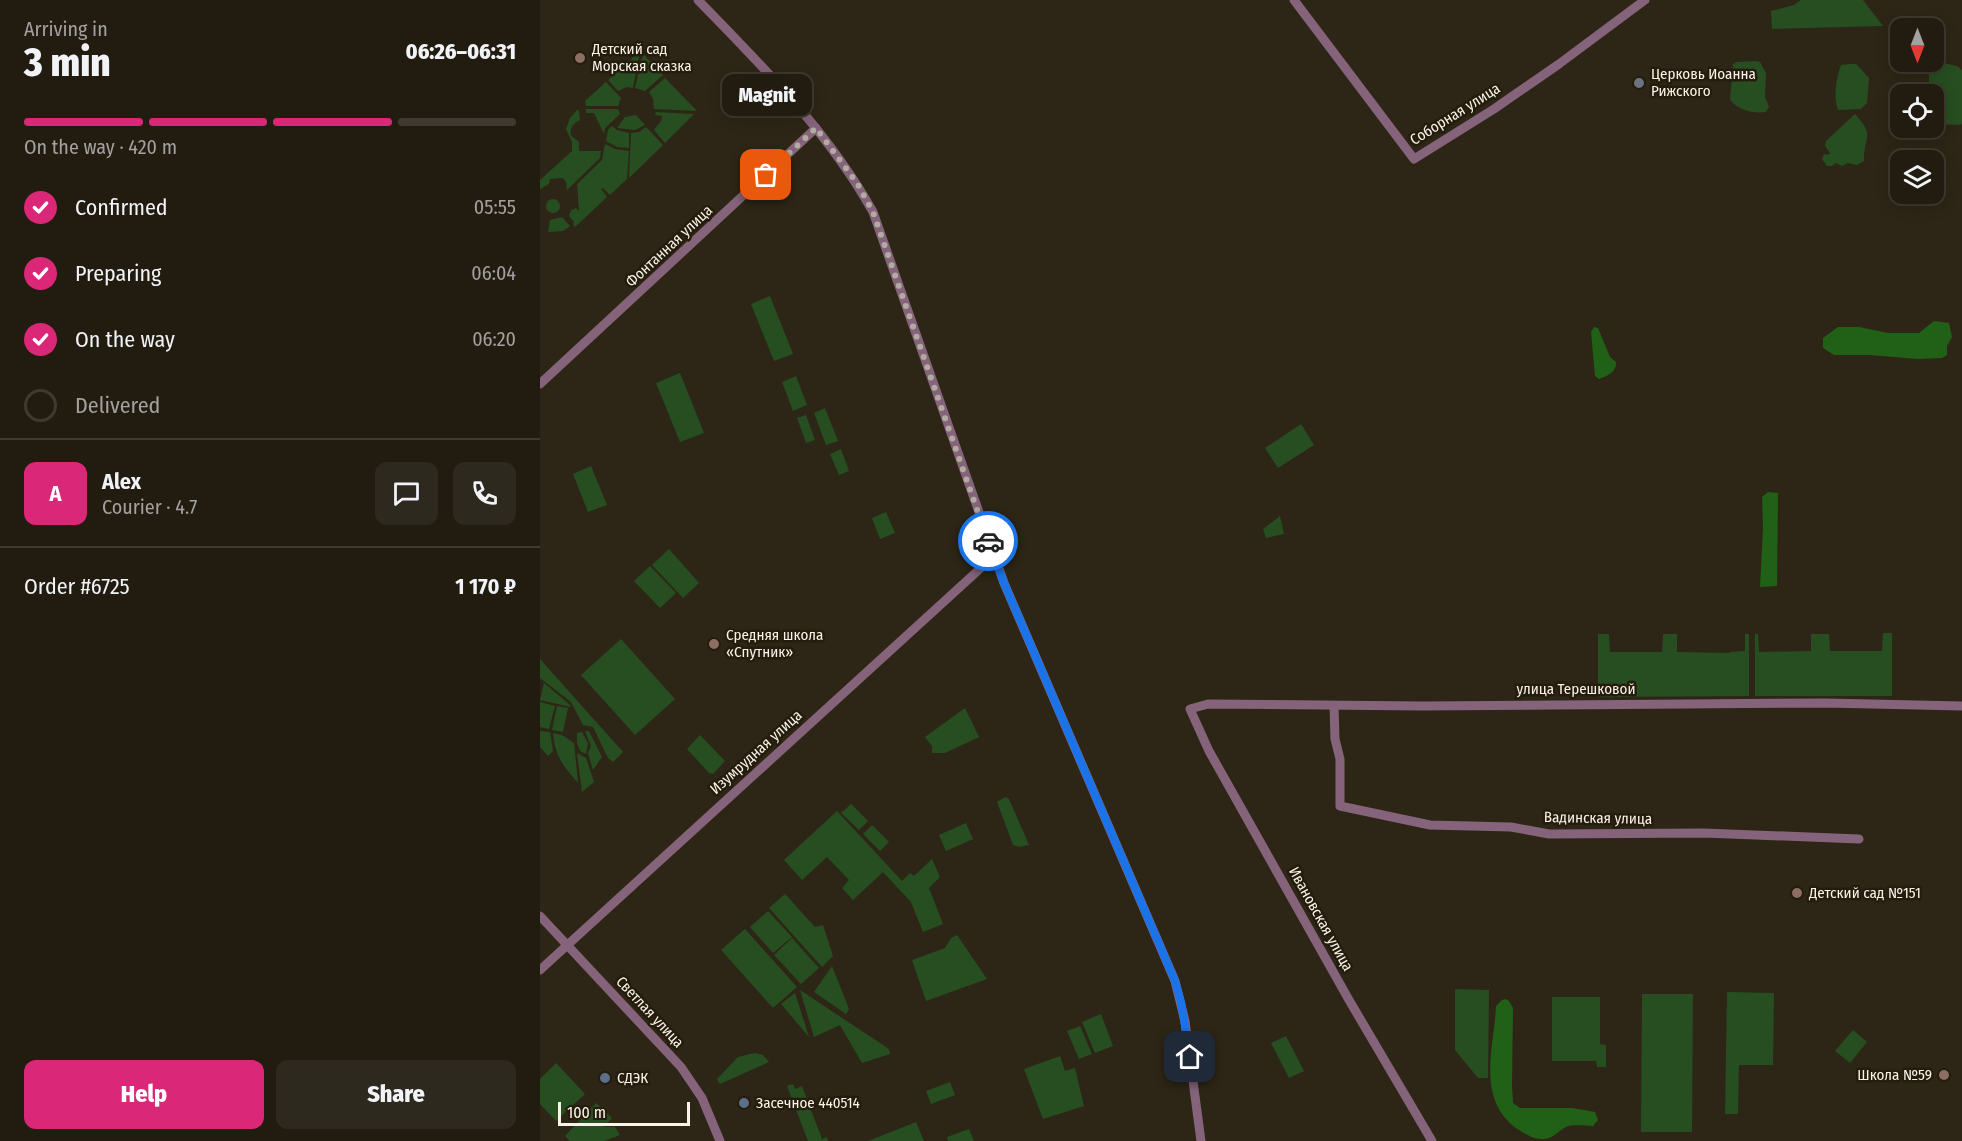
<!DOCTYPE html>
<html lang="en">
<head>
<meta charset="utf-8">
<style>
  :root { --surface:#221c10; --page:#2e291e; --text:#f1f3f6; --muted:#a2a19f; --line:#3f3a30; --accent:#db2777 }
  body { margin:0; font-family:"Fira Sans Condensed",sans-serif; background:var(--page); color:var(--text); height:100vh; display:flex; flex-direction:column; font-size:22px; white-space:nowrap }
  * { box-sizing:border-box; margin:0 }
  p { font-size:20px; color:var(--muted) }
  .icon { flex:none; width:33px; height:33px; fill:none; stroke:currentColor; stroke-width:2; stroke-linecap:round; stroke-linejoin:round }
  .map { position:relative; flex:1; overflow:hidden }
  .sheet { display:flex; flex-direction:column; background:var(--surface); width:540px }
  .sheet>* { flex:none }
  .needle { width:39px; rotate:180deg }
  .buttons { position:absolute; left:1350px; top:18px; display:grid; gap:12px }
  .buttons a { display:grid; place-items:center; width:54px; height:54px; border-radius:12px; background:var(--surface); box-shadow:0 3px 15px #0003,0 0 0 2px var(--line); font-size:30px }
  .scale { position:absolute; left:18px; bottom:15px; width:132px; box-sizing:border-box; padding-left:6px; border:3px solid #f9f3e9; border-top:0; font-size:16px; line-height:21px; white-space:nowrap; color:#f9f3e9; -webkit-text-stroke:4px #241c0c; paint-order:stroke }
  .pin { position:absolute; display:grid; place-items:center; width:51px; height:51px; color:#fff; margin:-26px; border-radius:12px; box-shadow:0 3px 9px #0006 }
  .courier { position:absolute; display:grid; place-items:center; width:60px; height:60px; margin:-30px; border:4px solid #1a73e8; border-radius:50%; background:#fff; color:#222; box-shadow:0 2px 8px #0007 }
  .bubble { position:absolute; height:42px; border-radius:12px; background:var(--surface); box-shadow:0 3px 15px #0003,0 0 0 2px var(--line); font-size:20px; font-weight:800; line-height:42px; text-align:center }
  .headline em { font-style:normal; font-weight:800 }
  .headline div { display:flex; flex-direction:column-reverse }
  .headline { display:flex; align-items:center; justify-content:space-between; height:102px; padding:0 24px }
  h1 { font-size:39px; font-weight:800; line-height:45px }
  .bar { display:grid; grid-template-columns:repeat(4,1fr); gap:9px 6px; align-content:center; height:72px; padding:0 24px }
  .bar i { height:8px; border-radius:4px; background:var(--line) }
  .bar .selected { background:var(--accent) }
  .bar p { grid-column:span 4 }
  .line { display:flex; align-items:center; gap:15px; padding:0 24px; border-top:2px solid var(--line) }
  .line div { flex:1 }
  .round { display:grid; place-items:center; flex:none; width:63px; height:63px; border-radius:12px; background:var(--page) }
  ol { padding:0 24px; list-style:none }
  li { display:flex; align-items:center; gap:18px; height:66px }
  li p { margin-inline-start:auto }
  li .icon { padding:6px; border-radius:50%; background:var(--accent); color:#fff; stroke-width:4 }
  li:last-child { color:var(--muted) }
  li i { width:33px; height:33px; border:3px solid var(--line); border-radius:50% }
  .cta { display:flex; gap:12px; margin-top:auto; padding:12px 24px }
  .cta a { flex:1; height:69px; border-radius:12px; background:var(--accent); color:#fff; font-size:24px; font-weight:800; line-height:69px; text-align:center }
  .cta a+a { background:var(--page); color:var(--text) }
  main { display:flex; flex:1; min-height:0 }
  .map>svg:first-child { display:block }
  .green { fill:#264e20 }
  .forest { fill:#216017 }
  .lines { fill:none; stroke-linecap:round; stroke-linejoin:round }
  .minor { stroke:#85637b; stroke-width:9 }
  .done { stroke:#b2ab9f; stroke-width:6; stroke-dasharray:0 10.8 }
  .route { stroke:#1a73e8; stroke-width:8 }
  .education-dot { fill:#8d6e63; stroke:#241c0c; stroke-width:2 }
  .worship-dot { fill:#6b7280; stroke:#241c0c; stroke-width:2 }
  .service-dot { fill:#5c6f8a; stroke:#241c0c; stroke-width:2 }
  .labels { text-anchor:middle; stroke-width:5; stroke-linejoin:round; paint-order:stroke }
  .poi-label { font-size:15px; fill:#f9f3e9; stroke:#241c0c; text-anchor:start }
  .street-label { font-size:15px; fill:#f9f3e9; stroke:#241c0c }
</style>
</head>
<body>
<main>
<section class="sheet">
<div class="headline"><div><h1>3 min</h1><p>Arriving in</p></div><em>06:26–06:31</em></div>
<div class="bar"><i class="selected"></i><i class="selected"></i><i class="selected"></i><i></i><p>On the way · 420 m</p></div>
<ol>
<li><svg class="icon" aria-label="check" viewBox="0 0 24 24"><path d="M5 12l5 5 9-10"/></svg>Confirmed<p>05:55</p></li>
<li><svg class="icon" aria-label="check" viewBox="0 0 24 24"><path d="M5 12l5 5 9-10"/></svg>Preparing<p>06:04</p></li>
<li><svg class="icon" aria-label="check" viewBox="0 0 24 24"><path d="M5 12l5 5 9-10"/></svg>On the way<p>06:20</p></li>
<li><i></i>Delivered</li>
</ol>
<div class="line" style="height:108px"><b class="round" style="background:var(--accent);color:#fff">A</b><div><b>Alex</b><p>Courier · 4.7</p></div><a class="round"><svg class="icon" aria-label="chat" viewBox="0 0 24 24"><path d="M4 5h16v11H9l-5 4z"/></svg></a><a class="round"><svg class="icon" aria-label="phone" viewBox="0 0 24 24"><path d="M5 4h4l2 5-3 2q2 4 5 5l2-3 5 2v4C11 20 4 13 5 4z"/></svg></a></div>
<div class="line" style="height:78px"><div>Order #6725</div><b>1 170 ₽</b></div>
<div class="cta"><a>Help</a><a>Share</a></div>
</section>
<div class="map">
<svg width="1422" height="1141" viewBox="0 0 1422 1141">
  <rect width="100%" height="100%" fill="#2d2616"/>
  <!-- green -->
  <g class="green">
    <path d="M1261 0H1323L1343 26 1232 29 1231 11 1254 5Z"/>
    <path d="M100 51 93 88 87 87 78 91 68 80Z"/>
    <path d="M103 54 123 75 105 91 95 88Z"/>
    <path d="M1216 61 1220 62 1226 73 1225 97 1229 107 1226 112C1213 114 1198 110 1190 100L1193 64 1196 62Z"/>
    <path d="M1398 62 1417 66 1422 70V124L1420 125 1394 124V94H1387L1389 90V70Z"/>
    <path d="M1309 64H1316L1329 78 1327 103 1321 109 1298 110C1293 96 1296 79 1301 65Z"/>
    <path d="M125 78 157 111 114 109 113 99 109 92Z"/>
    <path d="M66 82 81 98 78 106H46L45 101Z"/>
    <path d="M46 109H78L80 114 65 128 64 134 54 113H46Z"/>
    <path d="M37 110 39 111 40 120C32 124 30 127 31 136L39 142V151H61L60 158 27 190 26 182 23 178 10 179 9 184 0 189V180L32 151V142L26 129 30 118Z"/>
    <path d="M116 112 154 114 125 143 114 130 121 121 122 116 115 115Z"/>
    <path d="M1315 114C1336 138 1324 133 1324 161L1317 165 1308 163 1302 166 1296 163 1292 166H1287L1282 159 1284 154 1288 155 1290 153 1285 146 1286 141Z"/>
    <path d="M96 115 105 125 95 130 77 128 85 117Z"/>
    <path d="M72 126 77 130 89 133V148L77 147 66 141 68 130Z"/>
    <path d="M106 127 123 145 89 178 91 133 99 132Z"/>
    <path d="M65 144 75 149 89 151 87 179 70 195 63 188 61 189 67 197 35 227 33 224 34 222 29 216 31 210 35 209V207L39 211 37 184 62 160Z"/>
    <circle cx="13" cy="206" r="7"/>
    <path d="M22 217 30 226 23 231 8 232 10 220Z"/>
    <path d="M230 296 253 354 234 361 211 304Z"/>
    <path d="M140 373 164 433 140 442 116 383Z"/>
    <path d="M256 376 267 405 253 411 242 382Z"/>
    <path d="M285 408 298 441 286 445 274 413Z"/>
    <path d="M266 415 275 440 266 443 257 418Z"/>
    <path d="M761 424 774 445 738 468 725 448Z"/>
    <path d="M301 449 309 471 299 475 290 454Z"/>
    <path d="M51 466 67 505 48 512 33 474Z"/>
    <path d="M346 512 355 533 340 539 332 518Z"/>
    <path d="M740 516 744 534 726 538 723 529Z"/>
    <path d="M129 549 159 583 143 598 112 565Z"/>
    <path d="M110 566 136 593 120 608 94 581Z"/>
    <path d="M1343 633H1352V696H1215V634H1218L1219 652 1271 651V634H1289L1290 651H1342Z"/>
    <path d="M1058 634H1069L1070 652H1122L1123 634H1137V652L1190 653V652L1205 651V634H1209V696L1058 697Z"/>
    <path d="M81 639 135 699 95 735 41 675Z"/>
    <path d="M0 659 83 752 73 762 68 758 53 727 43 725 31 702 0 678Z"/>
    <path d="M4 683 29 704 31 707 0 700Z"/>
    <path d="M0 702 15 706 9 729 0 727Z"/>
    <path d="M17 706 28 708 23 732 12 730Z"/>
    <path d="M425 708 439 737 405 753H392V746L385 737Z"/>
    <path d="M0 731 10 732 13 751 8 756 0 747Z"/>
    <path d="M45 731H49L62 757 53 770 48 753 51 746Z"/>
    <path d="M42 732 48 743 46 754 40 751 37 743V733Z"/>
    <path d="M13 733 22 735 34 743 38 783C23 766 15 756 13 733Z"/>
    <path d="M160 735 185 761 173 774 169 773 147 749Z"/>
    <path d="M37 753 46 758 54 782 42 792Z"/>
    <path d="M465 797 469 799 489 845 479 847 473 845 457 802Z"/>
    <path d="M311 804 328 821 319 830 301 813Z"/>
    <path d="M297 811 362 881 370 873 374 876 392 859 400 877 389 888 403 924 383 932 371 902 343 872 313 900 302 888 309 880 287 857 262 880 244 860Z"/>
    <path d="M426 823 433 839 406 851 399 835Z"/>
    <path d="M332 825 349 842 340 851 323 834Z"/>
    <path d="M245 894 275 927 283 925 293 956 282 967 229 908Z"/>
    <path d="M228 911 252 937 233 953 210 927Z"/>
    <path d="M205 929 257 987 233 1008 181 950Z"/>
    <path d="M417 935 447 979 386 1001 372 960 405 948 411 938Z"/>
    <path d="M252 938 279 968 261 984 234 955Z"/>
    <path d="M292 966 309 1009 306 1014 274 992Z"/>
    <path d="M915 989 949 990 948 1078H938L915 1050Z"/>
    <path d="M260 990 349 1049 350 1054 322 1063 300 1025 274 1037Z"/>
    <path d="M1187 992 1234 993 1233 1065H1199L1198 1114H1185Z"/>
    <path d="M255 993 269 1037 241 1004Z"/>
    <path d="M1102 994H1153L1152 1132H1101Z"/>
    <path d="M1012 997H1060V1044L1066 1045V1067H1057L1056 1061H1012Z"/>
    <path d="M561 1014 573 1046 555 1053 542 1022Z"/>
    <path d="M540 1026 552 1054 539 1059 527 1031Z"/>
    <path d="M1313 1030 1327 1042 1310 1063 1295 1051Z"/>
    <path d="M746 1036 764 1071 749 1078 731 1043Z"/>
    <path d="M215 1053 223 1055 229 1062 180 1084 177 1079 198 1057Z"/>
    <path d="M520 1056 525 1071 535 1068 544 1106 503 1119 484 1069Z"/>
    <path d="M16 1063 45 1094 16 1121 0 1104V1079Z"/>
    <path d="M410 1082 415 1095 391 1104 386 1091Z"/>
    <path d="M253 1084 255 1089 262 1086 282 1139 287 1137 288 1141H268L247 1086Z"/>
    <path d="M56 1103 72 1118 64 1127H75L80 1135 64 1141H30L25 1136Z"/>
    <path d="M376 1122 384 1141H328Z"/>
    <path d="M429 1129 434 1141H408L407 1137Z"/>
  </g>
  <!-- forest -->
  <g class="forest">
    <path d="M1394 321 1409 323 1412 337 1407 346V355L1402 358 1378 359 1330 355H1294L1283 348V338L1298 327H1319L1348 333H1379Z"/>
    <path d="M1054 327 1058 328 1070 357 1076 362C1077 372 1067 376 1059 379L1055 376 1051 332Z"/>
    <path d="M1228 492 1238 493 1237 586 1220 587 1223 528 1222 497Z"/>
    <path d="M966 999 969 1001 973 1008 972 1085 973 1103 980 1108H1032L1055 1112 1058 1120 1053 1126C1045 1126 1033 1124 1026 1127 1016 1132 1013 1140 1001 1139 992 1139 984 1133 976 1128 936 1098 954 1048 956 1006L962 1000Z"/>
  </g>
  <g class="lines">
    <!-- minor -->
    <g class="minor">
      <path d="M158 0C222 66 288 131 333 212L464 583 635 981 645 1021 661 1141"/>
      <path d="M754 0 874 159 954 109 1019 64 1105 0"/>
      <path d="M0 384 276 128"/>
      <path d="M794 706 795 739 800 759V806L890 825 971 827 1009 834 1164 833 1319 839"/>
      <path d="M0 916 141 1067 162 1098 180 1141"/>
      <path d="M0 970 443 566 455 559"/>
      <path d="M892 1141 809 1000 669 751 650 709 668 704 883 706 1286 703 1422 706"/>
    </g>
  </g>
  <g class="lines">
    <!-- done -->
    <path class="done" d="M226 175 276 128 317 183 333 212 448 541"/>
    <!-- route -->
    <path class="route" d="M448 541 464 583 635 981 641 1002 650 1057"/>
  </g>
  <!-- markers -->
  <g class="education-dot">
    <circle cx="40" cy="58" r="6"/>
    <circle cx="174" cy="644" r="6"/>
    <circle cx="1257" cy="893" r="6"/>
    <circle cx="1404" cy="1075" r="6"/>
  </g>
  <circle class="worship-dot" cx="1099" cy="83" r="6"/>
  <g class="service-dot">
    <circle cx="65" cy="1078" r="6"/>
    <circle cx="204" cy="1103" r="6"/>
  </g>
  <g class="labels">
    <!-- poi labels -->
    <g class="poi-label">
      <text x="52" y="54">Детский сад<tspan x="52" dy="17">Морская сказка</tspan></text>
      <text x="1111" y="79">Церковь Иоанна<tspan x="1111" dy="17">Рижского</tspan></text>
      <text x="186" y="640">Средняя школа<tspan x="186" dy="17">«Спутник»</tspan></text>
      <text x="1269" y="898">Детский сад №151</text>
      <text x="1392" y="1080" text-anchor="end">Школа №59</text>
      <text x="77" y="1083">СДЭК</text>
      <text x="216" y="1108">Засечное 440514</text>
    </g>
    <!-- street labels -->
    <g class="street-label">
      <text transform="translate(915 114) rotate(-32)" y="5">Соборная улица</text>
      <text transform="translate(129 246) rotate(-43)" y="5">Фонтанная улица</text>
      <text x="1036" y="694">улица Терешковой</text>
      <text transform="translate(216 752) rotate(-42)" y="5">Изумрудная улица</text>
      <text transform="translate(1058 818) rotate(1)" y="5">Вадинская улица</text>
      <text transform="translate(781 919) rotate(61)" y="5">Ивановская улица</text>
      <text transform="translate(110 1012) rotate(47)" y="5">Светлая улица</text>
    </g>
  </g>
</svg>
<div class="buttons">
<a><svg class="needle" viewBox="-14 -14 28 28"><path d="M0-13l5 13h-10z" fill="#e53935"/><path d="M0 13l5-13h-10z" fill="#a2a19f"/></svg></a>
<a><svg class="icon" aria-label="locate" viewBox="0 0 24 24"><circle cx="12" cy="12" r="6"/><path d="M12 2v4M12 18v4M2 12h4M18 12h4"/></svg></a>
<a><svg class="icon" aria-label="layers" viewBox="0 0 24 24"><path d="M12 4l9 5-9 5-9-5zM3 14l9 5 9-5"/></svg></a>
</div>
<div class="scale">100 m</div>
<div class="pin" style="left:226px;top:175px;background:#ea580c"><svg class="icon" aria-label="bag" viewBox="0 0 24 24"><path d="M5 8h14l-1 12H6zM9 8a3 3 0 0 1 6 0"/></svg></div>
<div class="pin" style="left:650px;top:1057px;background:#1f2937"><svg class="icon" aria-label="home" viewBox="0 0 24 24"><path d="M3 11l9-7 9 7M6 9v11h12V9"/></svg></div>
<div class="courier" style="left:448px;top:541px"><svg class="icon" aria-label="car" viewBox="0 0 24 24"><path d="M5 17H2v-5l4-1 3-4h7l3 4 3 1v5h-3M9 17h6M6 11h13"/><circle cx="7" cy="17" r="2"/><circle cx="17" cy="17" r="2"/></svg></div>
<div class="bubble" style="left:182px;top:74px;width:90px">Magnit</div>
</div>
</main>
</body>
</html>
